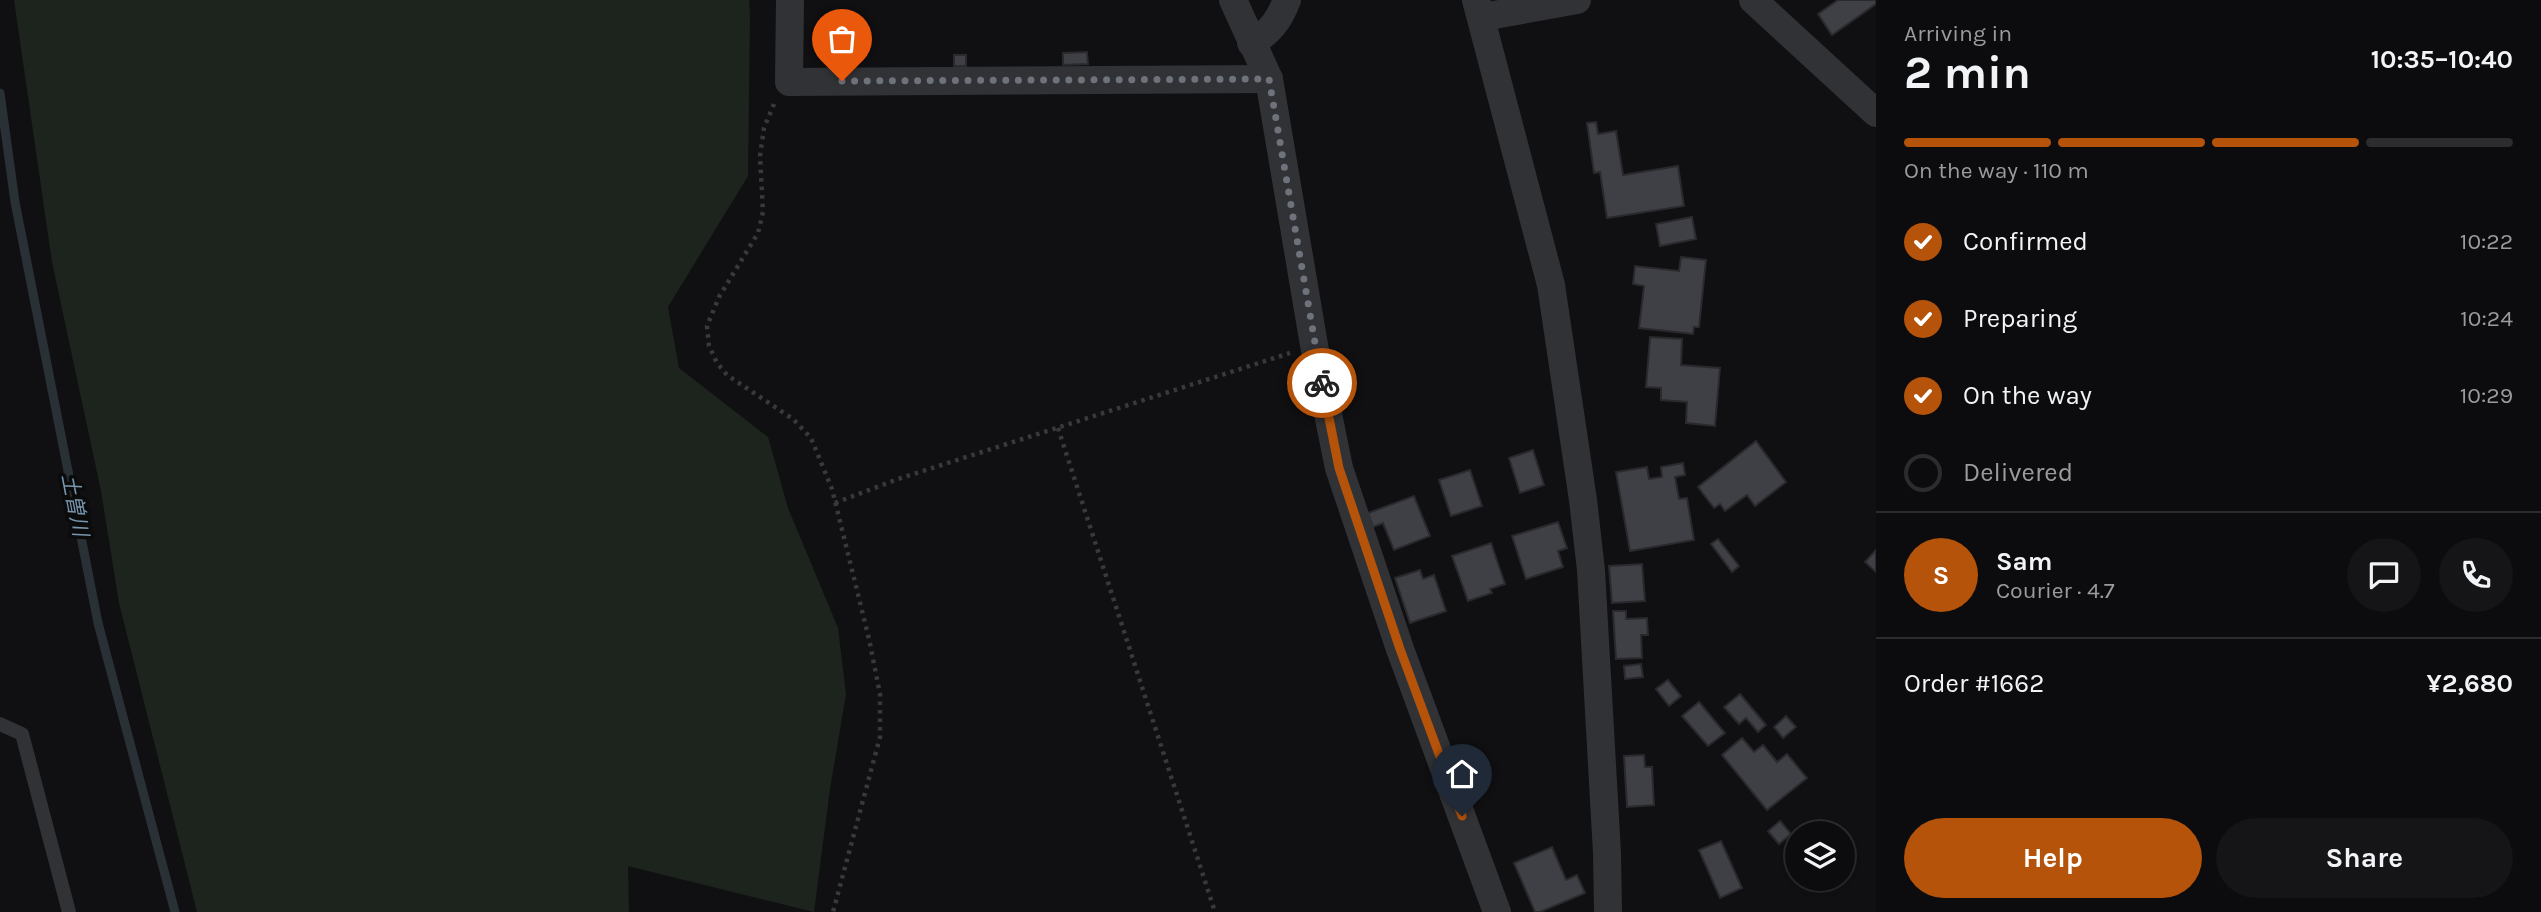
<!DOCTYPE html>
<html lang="en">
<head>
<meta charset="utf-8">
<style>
  :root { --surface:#0c0c0e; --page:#151517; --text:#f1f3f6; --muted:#9a9b9e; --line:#2c2c2e; --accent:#b45309 }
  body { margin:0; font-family:Karla,"Noto Sans JP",sans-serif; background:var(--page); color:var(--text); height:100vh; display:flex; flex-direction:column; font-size:26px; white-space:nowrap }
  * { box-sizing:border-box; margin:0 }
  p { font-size:23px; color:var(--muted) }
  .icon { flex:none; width:38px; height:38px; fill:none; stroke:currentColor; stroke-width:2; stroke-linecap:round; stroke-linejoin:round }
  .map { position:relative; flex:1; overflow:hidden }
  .panel { display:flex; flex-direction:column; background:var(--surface); width:665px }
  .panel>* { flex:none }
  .buttons { position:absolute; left:1785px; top:821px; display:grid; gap:14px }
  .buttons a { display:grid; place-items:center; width:70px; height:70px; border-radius:50%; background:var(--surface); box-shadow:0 2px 5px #0004,0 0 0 2px var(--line); font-size:35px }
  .pin { position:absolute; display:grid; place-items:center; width:60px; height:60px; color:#fff; margin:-72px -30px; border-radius:50% 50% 50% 0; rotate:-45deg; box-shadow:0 0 7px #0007 }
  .pin .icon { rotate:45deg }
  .courier { position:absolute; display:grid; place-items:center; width:70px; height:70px; margin:-35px; border:5px solid #b45309; border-radius:50%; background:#fff; color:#222; box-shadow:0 2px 9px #0007 }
  .summary em { font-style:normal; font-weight:700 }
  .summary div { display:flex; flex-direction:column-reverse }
  .summary { display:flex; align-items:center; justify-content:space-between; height:119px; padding:0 28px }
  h1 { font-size:46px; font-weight:700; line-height:52px }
  .bar { display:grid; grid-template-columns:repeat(4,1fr); gap:10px 7px; align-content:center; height:84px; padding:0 28px }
  .bar i { height:9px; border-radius:5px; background:var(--line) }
  .bar .current { background:var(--accent) }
  .bar p { grid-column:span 4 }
  .line { display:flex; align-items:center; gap:18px; padding:0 28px; border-top:2px solid var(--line) }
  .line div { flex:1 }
  .round { display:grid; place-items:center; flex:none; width:74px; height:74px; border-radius:37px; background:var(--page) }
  ol { padding:0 28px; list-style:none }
  li { display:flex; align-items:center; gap:21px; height:77px }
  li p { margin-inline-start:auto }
  li .icon { padding:7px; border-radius:50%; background:var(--accent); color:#fff; stroke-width:4 }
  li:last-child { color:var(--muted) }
  li i { width:38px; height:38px; border:4px solid var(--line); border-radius:50% }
  .primary-button { display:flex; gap:14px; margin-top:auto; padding:14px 28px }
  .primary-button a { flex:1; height:80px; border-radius:42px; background:var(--accent); color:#fff; font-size:28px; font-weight:700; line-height:80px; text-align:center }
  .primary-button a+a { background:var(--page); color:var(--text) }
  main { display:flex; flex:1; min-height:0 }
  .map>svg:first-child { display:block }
  .green { fill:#1c241d }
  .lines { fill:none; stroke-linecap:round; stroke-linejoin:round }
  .stream { stroke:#293137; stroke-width:9 }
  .building { fill:#3f4045; stroke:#2a2a2e; stroke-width:2 }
  .path { stroke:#37393d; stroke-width:4.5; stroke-dasharray:3.5 5; stroke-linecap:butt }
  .service { stroke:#313236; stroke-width:14 }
  .minor { stroke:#313236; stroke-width:28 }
  .done { stroke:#6e727b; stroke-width:7; stroke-dasharray:0 12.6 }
  .route { stroke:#b45309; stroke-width:9 }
  .labels { text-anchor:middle; stroke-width:7; stroke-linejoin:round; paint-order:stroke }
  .water-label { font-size:21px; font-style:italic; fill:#7796af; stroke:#0b0b0c }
</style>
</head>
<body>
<main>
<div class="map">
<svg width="1876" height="912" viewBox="0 0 1876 912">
  <rect width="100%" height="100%" fill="#101012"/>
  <!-- green -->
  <path class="green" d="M14 0H749L750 15 748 176 668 307 679 368 768 437 788 508 838 628 846 694 830 789 814 912 628 866 629 912H197L119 603 101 491 52 262Z"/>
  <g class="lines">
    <!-- stream -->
    <path class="stream" d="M0 93 15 202 98 623 175 912"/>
  </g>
  <!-- building -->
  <g class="building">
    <path d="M1838 0H1876V4L1832 35 1818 14Z"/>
    <path d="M1087 52 1088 64 1063 65V53Z"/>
    <rect x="954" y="55" width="12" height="11"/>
    <path d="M1596 122 1598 134 1616 131 1623 175 1678 166 1684 206 1607 218 1600 172 1594 173 1587 123Z"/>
    <path d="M1692 217 1696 239 1660 246 1656 224Z"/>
    <path d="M1681 257 1706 260 1699 327H1694L1693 334 1639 328 1644 286 1633 284 1635 266 1679 271Z"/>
    <path d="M1650 337 1682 339 1681 365 1720 368 1715 426 1686 423 1687 402 1661 400V388L1646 387Z"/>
    <path d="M1756 441 1786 482 1755 506 1747 495 1725 511 1720 504 1714 508 1698 487Z"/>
    <path d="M1533 450 1544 485 1520 493 1509 458Z"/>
    <path d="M1683 463 1685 475 1675 477 1679 499 1687 498 1694 540 1630 551 1616 472 1647 467 1649 479 1662 477 1661 467Z"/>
    <path d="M1470 470 1482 506 1451 516 1439 480Z"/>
    <path d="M1414 496 1430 536 1394 550 1383 523 1373 527 1368 513Z"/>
    <path d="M1558 522 1567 548 1558 551 1563 567 1526 579 1512 536Z"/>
    <path d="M1718 539 1739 566 1732 572 1711 544Z"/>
    <path d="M1491 543 1505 584 1490 589 1492 593 1468 601 1452 556Z"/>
    <path d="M1876 550V572L1865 562Z"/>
    <path d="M1642 564 1645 601 1612 603 1609 566Z"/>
    <path d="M1420 570 1423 579 1434 575 1446 611 1410 623 1395 578Z"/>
    <path d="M1613 611H1626V619L1647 618 1648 635H1641L1642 658 1616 659Z"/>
    <path d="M1641 664 1643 677 1625 679 1624 666Z"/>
    <path d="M1668 680 1681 696 1669 706 1656 689Z"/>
    <path d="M1740 694 1766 725 1758 732 1746 718 1739 724 1724 707Z"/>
    <path d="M1699 702 1725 733 1708 746 1682 716Z"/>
    <path d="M1786 716 1796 727 1783 738 1774 727Z"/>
    <path d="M1742 738 1754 752 1763 745 1777 762 1787 754 1807 778 1767 810 1722 755Z"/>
    <path d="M1644 755 1645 767H1652L1654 805 1627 807 1624 756Z"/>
    <path d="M1780 821 1791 834 1779 844 1768 831Z"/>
    <path d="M1721 841 1742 888 1720 898 1699 850Z"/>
    <path d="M1552 847 1566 880 1577 875 1585 893 1540 912H1535L1514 863Z"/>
  </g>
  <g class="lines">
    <!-- path -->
    <g class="path">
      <path d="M774 104 764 128 760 156 763 212 758 233 719 297 707 326 709 346 717 363 727 375 793 419 811 438 832 489 869 639 880 694V737L833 912"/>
      <path d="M1058 428 1215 912"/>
      <path d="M835 503 898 479 1290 353"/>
    </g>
    <!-- service -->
    <path class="service" d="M0 724 22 734 69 912"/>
    <!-- minor -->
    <g class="minor">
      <path d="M790 0 789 82 1269 79"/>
      <path d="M1233 0 1269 79 1314 345 1339 468 1400 649 1497 912"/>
      <path d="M1476 0 1551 285 1583 500 1591 570 1607 853 1608 912"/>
      <path d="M1753 0 1876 113"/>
      <path d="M1483 17 1577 0"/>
      <path d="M1251 43C1271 32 1279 20 1287 0"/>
    </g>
  </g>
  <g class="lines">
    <!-- done -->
    <path class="done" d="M842 81 1269 79 1322 383"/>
    <!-- route -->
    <path class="route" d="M1322 383 1339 468 1400 649 1462 816"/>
  </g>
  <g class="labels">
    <!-- water labels -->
    <g class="water-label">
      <text transform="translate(75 505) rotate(79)" y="7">土曽川</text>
    </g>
  </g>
</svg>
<div class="buttons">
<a><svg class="icon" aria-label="layers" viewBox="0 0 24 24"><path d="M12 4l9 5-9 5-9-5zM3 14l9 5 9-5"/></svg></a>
</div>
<div class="pin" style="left:842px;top:81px;background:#ea580c"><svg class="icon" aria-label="bag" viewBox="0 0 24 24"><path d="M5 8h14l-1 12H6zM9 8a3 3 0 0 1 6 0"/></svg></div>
<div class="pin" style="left:1462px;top:816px;background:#1f2937"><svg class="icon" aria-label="home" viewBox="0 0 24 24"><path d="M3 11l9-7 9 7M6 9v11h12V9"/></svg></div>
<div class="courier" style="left:1322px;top:383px"><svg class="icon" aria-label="bike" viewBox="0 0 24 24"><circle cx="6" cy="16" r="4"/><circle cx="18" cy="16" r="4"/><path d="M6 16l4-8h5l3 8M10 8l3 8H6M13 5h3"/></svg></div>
</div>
<section class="panel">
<div class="summary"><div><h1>2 min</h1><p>Arriving in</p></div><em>10:35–10:40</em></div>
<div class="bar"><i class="current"></i><i class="current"></i><i class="current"></i><i></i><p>On the way · 110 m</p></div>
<ol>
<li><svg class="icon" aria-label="check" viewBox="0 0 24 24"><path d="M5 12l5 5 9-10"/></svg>Confirmed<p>10:22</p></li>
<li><svg class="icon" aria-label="check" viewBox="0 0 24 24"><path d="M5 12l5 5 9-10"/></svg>Preparing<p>10:24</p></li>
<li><svg class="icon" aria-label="check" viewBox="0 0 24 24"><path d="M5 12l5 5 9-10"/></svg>On the way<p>10:29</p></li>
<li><i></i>Delivered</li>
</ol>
<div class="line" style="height:126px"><b class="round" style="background:var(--accent);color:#fff">S</b><div><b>Sam</b><p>Courier · 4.7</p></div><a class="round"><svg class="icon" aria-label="chat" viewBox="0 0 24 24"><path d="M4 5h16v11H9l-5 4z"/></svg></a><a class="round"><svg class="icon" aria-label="phone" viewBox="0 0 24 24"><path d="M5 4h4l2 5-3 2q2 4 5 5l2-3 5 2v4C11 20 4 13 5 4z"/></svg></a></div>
<div class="line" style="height:91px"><div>Order #1662</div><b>¥2,680</b></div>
<div class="primary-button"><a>Help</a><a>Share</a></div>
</section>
</main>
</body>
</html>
